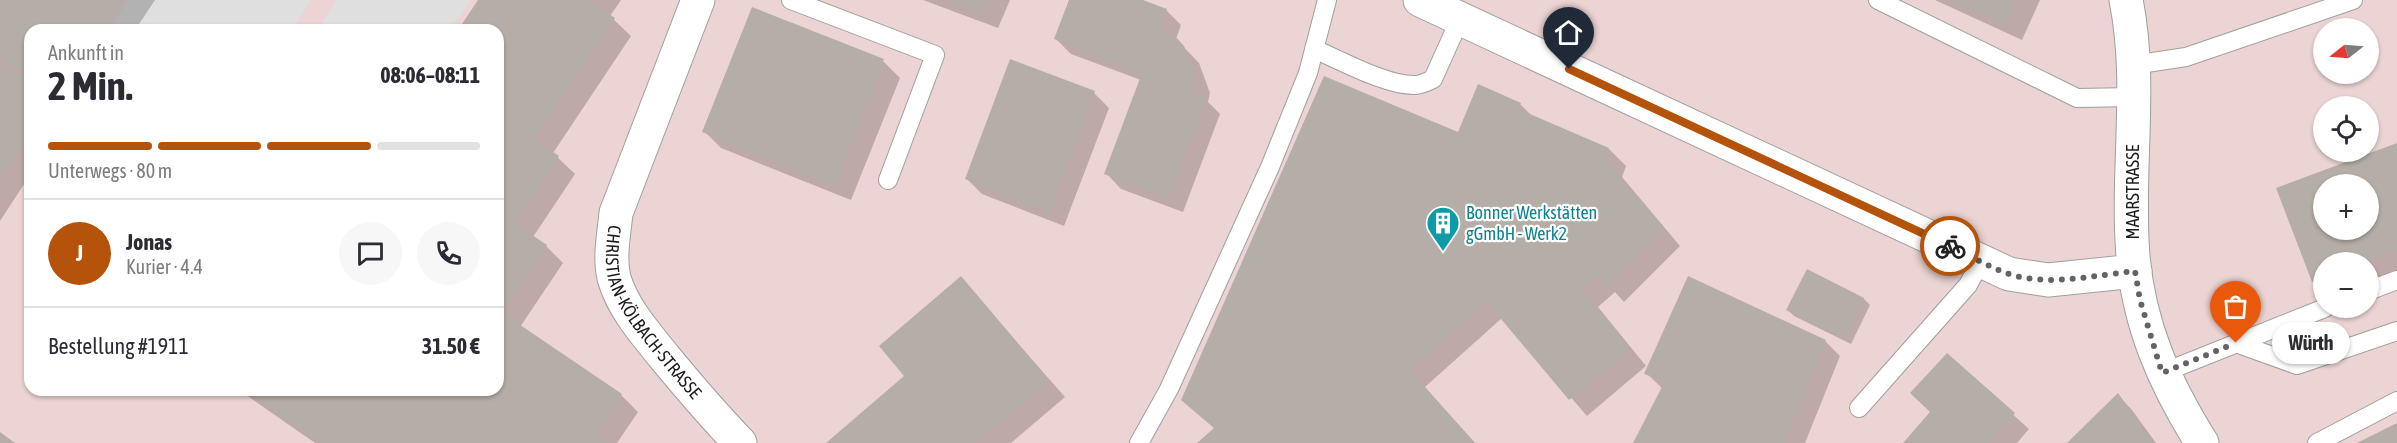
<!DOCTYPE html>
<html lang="de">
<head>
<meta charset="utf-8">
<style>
  :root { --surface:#fff; --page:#f7f7f7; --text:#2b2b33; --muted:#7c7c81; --line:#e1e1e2; --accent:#b45309 }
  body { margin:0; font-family:"Asap Condensed",sans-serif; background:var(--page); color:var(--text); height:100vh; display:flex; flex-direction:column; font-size:22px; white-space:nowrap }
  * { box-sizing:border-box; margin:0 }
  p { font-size:20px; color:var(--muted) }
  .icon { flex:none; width:33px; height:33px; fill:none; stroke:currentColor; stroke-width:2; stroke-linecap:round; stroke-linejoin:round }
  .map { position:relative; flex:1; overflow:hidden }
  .drawer { position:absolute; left:24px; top:24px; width:480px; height:372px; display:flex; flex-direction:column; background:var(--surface); border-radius:18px; box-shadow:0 2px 4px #0004 }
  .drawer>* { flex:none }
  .needle { width:39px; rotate:253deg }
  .buttons { position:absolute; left:2313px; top:18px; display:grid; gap:12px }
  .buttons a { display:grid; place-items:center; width:66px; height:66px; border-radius:50%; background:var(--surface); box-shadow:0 2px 4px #0004; font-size:30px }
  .pin { position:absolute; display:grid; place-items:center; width:51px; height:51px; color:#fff; margin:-62px -26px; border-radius:50% 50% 50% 0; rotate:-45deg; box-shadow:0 0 6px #0007 }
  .pin .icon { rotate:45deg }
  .courier { position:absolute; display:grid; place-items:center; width:60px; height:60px; margin:-30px; border:4px solid #b45309; border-radius:50%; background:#fff; color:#222; box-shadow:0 2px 8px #0007 }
  .bubble { position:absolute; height:42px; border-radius:21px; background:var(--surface); box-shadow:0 2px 4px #0004; font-size:20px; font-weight:700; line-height:42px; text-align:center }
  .head em { font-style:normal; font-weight:700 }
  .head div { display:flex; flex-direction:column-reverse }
  .head { display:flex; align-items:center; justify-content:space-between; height:102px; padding:0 24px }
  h1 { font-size:39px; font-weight:700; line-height:45px }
  .bar { display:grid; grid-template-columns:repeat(4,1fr); gap:9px 6px; align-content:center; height:72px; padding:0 24px }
  .bar i { height:8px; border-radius:4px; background:var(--line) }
  .bar .selected { background:var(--accent) }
  .bar p { grid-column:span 4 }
  .line { display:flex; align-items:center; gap:15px; padding:0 24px; border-top:2px solid var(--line) }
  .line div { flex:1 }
  .round { display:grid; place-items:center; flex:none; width:63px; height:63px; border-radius:32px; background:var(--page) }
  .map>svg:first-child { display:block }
  .commercial { fill:#ebd4d3; fill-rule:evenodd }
  .parking { fill:#dfdfdf }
  .shadow { fill:#0003; fill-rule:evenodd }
  .building { fill:#b5aea8; fill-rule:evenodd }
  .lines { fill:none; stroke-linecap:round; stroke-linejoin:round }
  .service-casing { stroke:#9f9f9f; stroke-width:20 }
  .minor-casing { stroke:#9f9f9f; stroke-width:35 }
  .service { stroke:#fff; stroke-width:18 }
  .minor { stroke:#fff; stroke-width:33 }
  .done { stroke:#646361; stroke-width:6; stroke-dasharray:0 10.8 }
  .route { stroke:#b45309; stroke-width:8 }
  .labels { text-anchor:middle; stroke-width:4.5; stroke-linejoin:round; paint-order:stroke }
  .street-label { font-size:18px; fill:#1b1b1b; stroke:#fff }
  .culture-label { font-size:18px; fill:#0d838f; stroke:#fff; text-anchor:start }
</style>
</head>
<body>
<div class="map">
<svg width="2397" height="443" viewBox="0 0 2397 443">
  <rect width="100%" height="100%" fill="#ece9e2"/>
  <!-- commercial -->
  <path class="commercial" d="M0 0H2397V443H0ZM2324 28H2368V74H2324ZM30 30H498V390H30ZM2324 106H2368V152H2324ZM2324 184H2368V230H2324ZM2324 262H2368V308H2324Z"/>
  <!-- parking -->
  <g class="parking">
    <path d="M128 0H311L292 30H108Z"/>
    <path d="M336 0H470L450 30H318Z"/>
  </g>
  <!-- shadow -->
  <g class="shadow">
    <path d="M0 0H155L135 30H30V175L0 221Z"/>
    <path d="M480 0H621L610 16 631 36 553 153 575 174 533 237 546 246 563 263 520 327 621 395 638 412 617 443H315L239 390H498V30H459Z"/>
    <path d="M923 0H1010L998 28Z"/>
    <path d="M1070 0H1139L1166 10 1181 25 1176 39 1199 63 1210 93 1208 102 1220 114 1183 212 1121 189 1106 173 1141 80 1071 54 1056 39Z"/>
    <path d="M1935 0H2040L2022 40Z"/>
    <path d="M883 61 900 78 851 200 721 148 704 131Z"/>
    <path d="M1094 93 1109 108 1064 226 982 194 967 179Z"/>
    <path d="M1520 104 1534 118 1609 149 1626 166 1622 177 1680 246 1624 302 1615 292 1598 307 1646 366 1587 416 1502 318 1425 387 1475 443H1199L1215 429 1183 400 1459 134Z"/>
    <path d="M2397 144V272L2368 283V262H2324V291L2314 281 2278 189ZM2324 184H2368V230H2324Z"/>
    <path d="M1807 271 1864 299 1870 305 1851 344 1794 316 1788 310Z"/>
    <path d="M961 279 1065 397 1011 443H828L906 376Z"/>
    <path d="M1825 341 1840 356 1805 443H1635L1663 389 1646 373Z"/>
    <path d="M1947 355 2029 429 2017 443H1905L1932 412Z"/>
    <path d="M2118 395 2132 410 2156 443H2069Z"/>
  </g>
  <!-- building -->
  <g class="building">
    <path d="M0 0H127L107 30H30V77L0 57Z"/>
    <path d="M478 0H593L592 2 615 18 534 139 559 156 514 223 547 245 501 312 622 394 595 434 608 443H321L243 390H498V30H458Z"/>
    <path d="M948 0H986L981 13Z"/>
    <path d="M1069 0H1143L1167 9 1159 30 1175 36 1184 46 1195 77 1192 93 1206 98 1168 198 1104 174 1142 73 1054 39Z"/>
    <path d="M1952 0H2016L2005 24Z"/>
    <path d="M752 7 884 59 834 185 702 132Z"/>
    <path d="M1010 59 1095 91 1049 212 965 179Z"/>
    <path d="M0 63 30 83V132L0 178Z"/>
    <path d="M1324 76 1458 132 1478 84 1521 103 1518 109 1609 148 1605 159 1664 228 1606 286 1598 276 1582 289 1630 349 1569 400 1486 301 1409 370 1475 443H1197L1214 428 1181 400Z"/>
    <path d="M2397 143V249L2362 262H2324V277L2312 282 2276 188ZM2324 184H2368V230H2324Z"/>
    <path d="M1807 269 1864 298 1845 339 1786 310Z"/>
    <path d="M961 276 1049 380 975 443H826L904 376 879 346Z"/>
    <path d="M1688 276 1826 340 1783 443H1633L1665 381 1644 374Z"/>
    <path d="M1947 353 2015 413 1989 443H1903L1930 412 1910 393Z"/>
    <path d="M2118 393 2153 443H2067Z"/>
    <path d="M2397 423V443H2357Z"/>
    <path d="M0 432 15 443H0Z"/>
  </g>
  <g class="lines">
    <defs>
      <g id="service">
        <path d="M791 0 935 55 888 180"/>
        <path d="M1878 0 2077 98 2134 97"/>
        <path d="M1314 49C1340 60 1387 86 1415 85 1421 85 1427 82 1433 79L1460 19"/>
        <path d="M2133 65 2186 57 2353 0"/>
        <path d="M2368 291 2397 280"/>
        <path d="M2236 343 2297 365 2397 331"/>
        <path d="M2162 373 2325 308"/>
        <path d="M1859 408 1968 285 1981 261"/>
        <path d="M1139 443 1169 389 1270 167 1308 73 1327 0"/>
        <path d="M2317 443 2397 401"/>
      </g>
      <g id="minor">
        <path id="s1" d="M698 0 616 213C614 234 609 257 614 278 623 309 646 334 666 359 690 388 714 416 740 443"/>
        <path d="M1420 0 2009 274 2048 280 2135 271"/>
        <path d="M2126 0C2143 84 2126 171 2133 256 2139 326 2165 384 2202 443"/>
      </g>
    </defs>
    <!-- service casing -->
    <use href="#service" class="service-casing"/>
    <!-- minor casing -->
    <use href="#minor" class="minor-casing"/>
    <!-- service -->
    <use href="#service" class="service"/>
    <!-- minor -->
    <use href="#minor" class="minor"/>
  </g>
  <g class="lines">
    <!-- done -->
    <path class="done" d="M1950 246C1969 255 1989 267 2009 274 2048 287 2096 275 2135 271L2140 300 2162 373 2236 343"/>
    <!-- route -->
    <path class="route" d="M1569 69 1950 246"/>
  </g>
  <!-- icons -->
  <defs>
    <symbol id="building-pin" viewBox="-11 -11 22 30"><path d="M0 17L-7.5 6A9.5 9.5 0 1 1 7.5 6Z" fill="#0f9aa8" stroke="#fff"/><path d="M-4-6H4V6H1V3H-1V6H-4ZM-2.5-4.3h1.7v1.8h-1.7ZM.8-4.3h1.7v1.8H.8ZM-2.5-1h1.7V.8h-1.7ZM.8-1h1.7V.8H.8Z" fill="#fff"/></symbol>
  </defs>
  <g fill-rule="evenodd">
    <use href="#building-pin" x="1424" y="204" width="38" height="52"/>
  </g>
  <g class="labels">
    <!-- street labels -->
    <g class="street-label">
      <text transform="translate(2133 192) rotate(-90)" y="6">MAARSTRASSE</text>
      <text dy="6" stroke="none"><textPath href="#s1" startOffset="340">CHRISTIAN-KÖLBACH-STRASSE</textPath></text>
    </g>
    <!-- culture labels -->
    <g class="culture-label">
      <text x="1466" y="219">Bonner Werkstätten<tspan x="1466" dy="21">gGmbH - Werk2</tspan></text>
    </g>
  </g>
</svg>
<div class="buttons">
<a><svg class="needle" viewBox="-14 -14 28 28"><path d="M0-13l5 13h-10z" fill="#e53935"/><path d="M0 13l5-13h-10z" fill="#7c7c81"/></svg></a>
<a><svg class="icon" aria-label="locate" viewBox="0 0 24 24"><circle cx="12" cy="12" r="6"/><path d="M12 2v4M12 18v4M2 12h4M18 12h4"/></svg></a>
<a>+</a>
<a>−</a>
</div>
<div class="pin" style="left:2236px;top:343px;background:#ea580c"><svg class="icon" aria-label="bag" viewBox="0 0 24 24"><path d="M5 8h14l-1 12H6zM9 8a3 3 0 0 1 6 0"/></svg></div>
<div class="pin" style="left:1569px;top:69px;background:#1f2937"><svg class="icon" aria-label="home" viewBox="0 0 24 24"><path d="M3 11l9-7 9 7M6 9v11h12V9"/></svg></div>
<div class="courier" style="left:1950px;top:246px"><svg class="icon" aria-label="bike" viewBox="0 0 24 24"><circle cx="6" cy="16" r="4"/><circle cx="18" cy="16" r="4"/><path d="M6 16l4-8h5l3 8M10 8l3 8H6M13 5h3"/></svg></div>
<div class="bubble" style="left:2272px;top:322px;width:78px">Würth</div>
<section class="drawer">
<div class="head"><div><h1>2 Min.</h1><p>Ankunft in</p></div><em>08:06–08:11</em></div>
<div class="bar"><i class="selected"></i><i class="selected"></i><i class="selected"></i><i></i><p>Unterwegs · 80 m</p></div>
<div class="line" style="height:108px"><b class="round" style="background:var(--accent);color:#fff">J</b><div><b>Jonas</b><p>Kurier · 4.4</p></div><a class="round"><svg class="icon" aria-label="chat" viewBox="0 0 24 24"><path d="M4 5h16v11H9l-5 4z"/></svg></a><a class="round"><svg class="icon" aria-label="phone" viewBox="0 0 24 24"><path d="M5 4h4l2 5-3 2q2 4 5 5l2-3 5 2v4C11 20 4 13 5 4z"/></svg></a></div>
<div class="line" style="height:78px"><div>Bestellung #1911</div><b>31.50 €</b></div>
</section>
</div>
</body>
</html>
